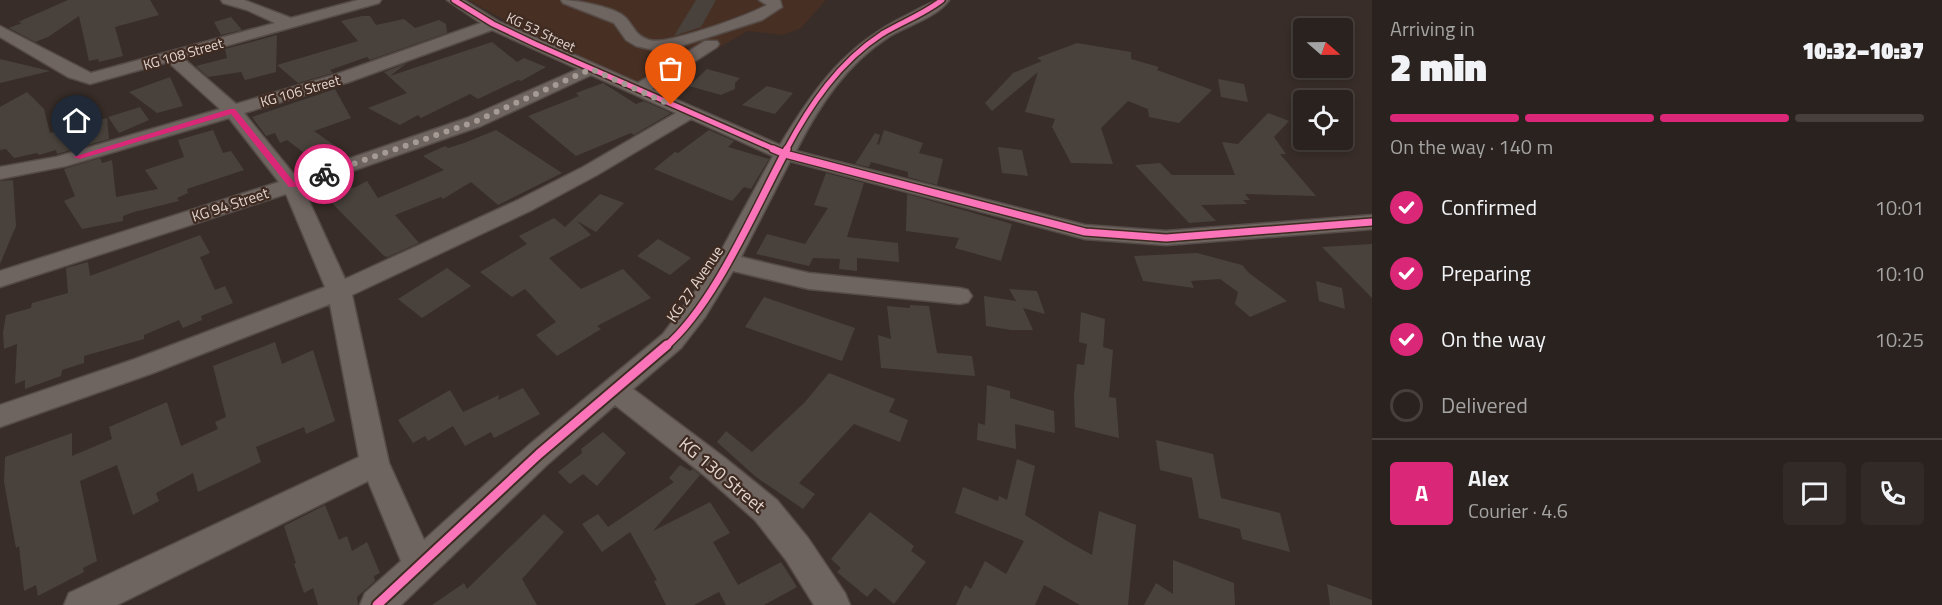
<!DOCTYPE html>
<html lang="en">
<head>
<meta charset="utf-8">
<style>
  :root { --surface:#2a221e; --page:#322a27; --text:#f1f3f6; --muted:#a5a4a4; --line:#463f3c; --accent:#db2777 }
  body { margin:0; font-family:"Titillium Web",sans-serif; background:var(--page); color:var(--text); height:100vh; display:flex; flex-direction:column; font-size:22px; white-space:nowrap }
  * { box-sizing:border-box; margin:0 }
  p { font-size:20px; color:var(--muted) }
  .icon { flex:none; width:33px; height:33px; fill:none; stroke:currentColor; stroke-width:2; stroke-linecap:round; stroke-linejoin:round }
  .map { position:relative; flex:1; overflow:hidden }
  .details { display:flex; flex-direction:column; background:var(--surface); width:570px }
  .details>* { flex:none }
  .needle { width:39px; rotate:110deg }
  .tools { position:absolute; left:1293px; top:18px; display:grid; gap:12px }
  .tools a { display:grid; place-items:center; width:60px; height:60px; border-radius:6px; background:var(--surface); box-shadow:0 3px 9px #0003,0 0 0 2px var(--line); font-size:30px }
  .pin { position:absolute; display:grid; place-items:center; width:51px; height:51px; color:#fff; margin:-62px -26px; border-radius:50% 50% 50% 0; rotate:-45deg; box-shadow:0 0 6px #0007 }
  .pin .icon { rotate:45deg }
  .courier { position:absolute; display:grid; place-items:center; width:60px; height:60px; margin:-30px; border:4px solid #db2777; border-radius:50%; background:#fff; color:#222; box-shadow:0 2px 8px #0007 }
  .head em { font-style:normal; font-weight:800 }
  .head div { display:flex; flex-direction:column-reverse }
  .head { display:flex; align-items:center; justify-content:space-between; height:102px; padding:0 18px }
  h1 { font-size:39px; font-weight:800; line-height:45px }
  .bar { display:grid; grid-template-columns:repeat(4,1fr); gap:9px 6px; align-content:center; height:72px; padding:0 18px }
  .bar i { height:8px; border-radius:4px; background:var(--line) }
  .bar .selected { background:var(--accent) }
  .bar p { grid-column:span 4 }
  .line { display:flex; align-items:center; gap:15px; padding:0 18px; border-top:2px solid var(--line) }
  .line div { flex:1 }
  .round { display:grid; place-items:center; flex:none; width:63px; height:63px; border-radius:6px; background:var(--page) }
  ol { padding:0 18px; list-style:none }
  li { display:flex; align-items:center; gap:18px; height:66px }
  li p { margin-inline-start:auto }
  li .icon { padding:6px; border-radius:50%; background:var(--accent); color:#fff; stroke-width:4 }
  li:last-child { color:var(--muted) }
  li i { width:33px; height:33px; border:3px solid var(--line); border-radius:50% }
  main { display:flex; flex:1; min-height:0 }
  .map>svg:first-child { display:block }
  .built { fill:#472f23 }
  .building { fill:#49423c }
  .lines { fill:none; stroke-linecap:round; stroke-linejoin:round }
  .minor-casing { stroke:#554b47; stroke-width:3 }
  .minor { fill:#6e6460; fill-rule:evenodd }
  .cycleway-far2-casing { stroke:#3f2b21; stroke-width:8 }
  .cycleway-far1-casing { stroke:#3f2b21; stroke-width:10 }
  .cycleway-casing { stroke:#3f2b21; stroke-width:13 }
  .cycleway-far2 { stroke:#fb73b8; stroke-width:5 }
  .cycleway-far1 { stroke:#fb73b8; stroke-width:7 }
  .cycleway { stroke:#fb73b8; stroke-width:9 }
  .route { fill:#db2777 }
  .done { stroke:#a69a94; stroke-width:6; stroke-dasharray:0 10.8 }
  .labels { text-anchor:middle; stroke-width:4.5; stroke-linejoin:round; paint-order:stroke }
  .far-street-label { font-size:14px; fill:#e1d4ce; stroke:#3f2b21 }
  .street-label { font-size:15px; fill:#e1d4ce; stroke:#3f2b21 }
  .near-street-label { font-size:18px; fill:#e1d4ce; stroke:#3f2b21 }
</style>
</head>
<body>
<main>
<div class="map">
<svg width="1372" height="605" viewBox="0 0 1372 605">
  <rect width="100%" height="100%" fill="#382d28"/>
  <!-- built -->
  <path class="built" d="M468 0H826L801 28 783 35 748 31 648 88 534 36Z"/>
  <!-- building -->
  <g class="building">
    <path d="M68 0H150L159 15 115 27 123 56 99 62 98 59 89 61 79 16 48 37 35 42 9 28 22 23 18 22Z"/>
    <path d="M696 0H716L701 27 674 36Z"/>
    <path d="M362 16H370L376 25 404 19 415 28 439 20 446 24 447 33 370 60 367 57 330 70 333 73 298 83 277 65 358 41 341 21Z"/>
    <path d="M231 17 242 30 221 35 214 22Z"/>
    <path d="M277 35 276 72 245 80 241 72 208 77 196 66 227 58 225 49Z"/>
    <path d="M492 42 517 62 524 58 546 67 521 81 518 80 478 99 470 94 421 118 418 115 400 125 368 108 407 93 384 72 407 63 390 76Z"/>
    <path d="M1077 43 1131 52V59L1159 67 1157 70 1212 90 1179 123 1149 117 1148 109 1128 101 1101 128 1113 164 1071 163 1052 127 1055 119 1025 112 1038 72 992 111 985 103 1013 73 1042 61 1037 58Z"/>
    <path d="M0 59 50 71 0 83Z"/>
    <path d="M707 69 740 78 735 83V89L721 95 689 86Z"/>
    <path d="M170 77 183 106 157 113 129 92Z"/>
    <path d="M1218 79 1244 84 1248 102 1221 97Z"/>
    <path d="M603 83 636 104 644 101 671 113 634 135 631 133 576 156 528 116 579 96 576 93Z"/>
    <path d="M767 86 793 93 775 114 742 105Z"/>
    <path d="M335 89 351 118 314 131 341 150 315 161 287 140 280 143 275 133 266 136 252 117Z"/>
    <path d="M27 92 44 109 50 133 107 118 109 139 57 154 56 150 39 155 37 153 14 158 6 149 0 150V107Z"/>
    <path d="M140 107 149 120 119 133 108 117Z"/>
    <path d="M1268 113 1289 121 1274 137 1286 154H1280L1316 196 1245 194 1250 200H1243L1247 204 1201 205 1216 221 1189 223 1135 165 1160 163 1172 175H1235L1222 142 1238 144Z"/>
    <path d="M213 130 223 153 231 151 244 170 187 189 188 193 177 198 179 201 134 212 123 216V221L82 229 64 201 75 196 64 169 100 158 102 163 112 160 116 197 158 189 145 170 184 157 178 140Z"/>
    <path d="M496 130 562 173 498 205 471 182 443 199 441 197 395 215 419 243 388 257 384 256 323 194 346 186 354 188 367 181 378 198 444 170 423 156 445 146 448 148 464 143Z"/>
    <path d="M709 130 734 141 728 147 769 159 751 189 744 187 732 201 654 169 675 152 678 153Z"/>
    <path d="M884 130 923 143 919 153 943 159 937 185 908 177V172L871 162 869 167 855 164 875 133 880 135 877 144 879 145Z"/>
    <path d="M998 147 1022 150 1028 176 1002 173Z"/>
    <path d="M826 173 864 183 847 237 898 243 899 262 857 258V271L839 269 840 259 813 258 809 266 756 254 767 234 805 244 828 208 814 205Z"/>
    <path d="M13 180 16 226 0 264V181Z"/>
    <path d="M600 194 624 203 596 232 577 221 591 235 549 258 581 289 623 269 651 298 597 326 601 329 557 356 536 335 556 322 525 289 512 297 480 272 527 244 519 236 554 218 565 227Z"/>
    <path d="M907 194 1012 224 1001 261 955 248 959 238 906 231Z"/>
    <path d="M200 235 210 253 200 257 215 290 225 286 233 303 201 316 202 320 183 328 179 320 144 335V339L84 356V363L62 370 61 376 25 389V380L15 384 17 344 4 349 3 333 6 315 31 308 32 303 68 293 66 268 88 262 90 276Z"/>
    <path d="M658 239 691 258 670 275 637 256Z"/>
    <path d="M1372 244V298L1322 247Z"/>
    <path d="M1197 253 1242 265 1249 273 1287 301 1250 317 1235 304 1238 292 1220 279 1191 281 1194 288 1143 281 1134 256Z"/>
    <path d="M447 268 471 286 422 318 398 299Z"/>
    <path d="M1316 281 1342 288 1345 309 1319 301Z"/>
    <path d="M1009 289 1037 291 1045 314 1023 308 1033 330H1011L986 326 984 296 1016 301Z"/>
    <path d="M764 297 855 328 842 361 745 327Z"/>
    <path d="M910 305 929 306 937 353 972 356 975 376 881 368 878 335 891 339 887 306 910 308Z"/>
    <path d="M1081 312 1105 319 1103 347 1113 350 1109 397 1116 398 1119 438 1075 427 1074 396 1077 364 1084 365 1087 344 1079 342Z"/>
    <path d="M275 342 282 364 313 350 335 421 306 434 304 427 256 447 261 462 198 492 193 473 156 493 159 501 133 515 117 465 80 481 97 561 83 568 84 572 38 596 36 585 24 591 19 546 16 548 4 482 5 457 72 433V456L112 439 109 427 167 402 181 446 218 429 215 422 226 417 213 366Z"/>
    <path d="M829 373 895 399 889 412 908 420 900 442 854 424 799 483 815 494 803 509 756 477 717 442 726 431 752 452 805 402Z"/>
    <path d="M987 385 1010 391V398L1054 411 1055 433 1015 424 1016 449 977 440 978 423 985 425Z"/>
    <path d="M523 388 540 414 494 438 491 432 465 446 453 426 428 441 425 436 413 443 398 420 450 390 463 412 499 395 498 400Z"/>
    <path d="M603 432 626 453 597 486 583 474 570 484 558 472 582 453 581 449Z"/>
    <path d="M1156 440 1213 454 1221 498 1280 513 1290 552 1242 539 1240 529 1199 518 1192 478 1160 470Z"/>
    <path d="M1017 459 1035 466 1025 515 1067 541 1092 555 1099 511 1136 525 1128 605H1080L1044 585 1035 605H956L965 585 971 589 985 561 1006 574 1024 541 955 513 963 487 998 501 999 496 1007 500Z"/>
    <path d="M680 465 690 471 693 469 700 475 653 531 710 502 730 533 713 542 738 585 781 562 797 587 764 605H726L719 592 694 605H666L654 581 657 580 630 532 602 552 582 524 598 514 608 527 674 482 669 478Z"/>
    <path d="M325 505 339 540 347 536 352 551 367 542 380 573 374 576 375 581 357 597 358 605H318L313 588 304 593 294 564 296 563 284 526Z"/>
    <path d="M870 512 914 546 911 551 926 562 894 604 875 588 867 597 837 572 841 568 831 559Z"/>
    <path d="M544 514 564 532 522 579 537 605H432L464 583 467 589Z"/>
    <path d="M1173 560 1234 583 1235 605H1144L1156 583 1173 594Z"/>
    <path d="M1327 584 1372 600V605H1330Z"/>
  </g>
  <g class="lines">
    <defs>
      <g id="minor">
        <path d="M221 0H244L291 18 358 0H381L379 3 183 58 236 104 337 74 481 23 447 0H464L498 21 638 83 705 41H717L719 44 717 47 652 89 780 145C815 87 845 45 907 15 924 7 930 0 949 0 936 18 908 25 890 36 846 64 819 106 796 151L1085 225 1166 231 1372 215V229L1166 245 1085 239 790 161 741 257 809 273 960 288 968 290 972 296 968 302 960 304 809 289 733 271 705 317 681 348 633 389 725 458 777 500 808 538 845 593 850 605H814L786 560 755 520 705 476 615 405 549 463 401 605H360L365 593 401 561 368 481 117 605H64L69 593 359 457 330 304 153 373 0 427V405L135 359 325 287 286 194 0 287V271L279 182 229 118 66 166 0 179V167L56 157 220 109 168 62 90 84 68 77 0 37V26L91 73 275 23 247 10 223 3ZM492 30 578 69 467 118 296 177 244 113 349 82ZM591 75 676 113 583 167 518 200 345 279 303 188 481 126ZM691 119 773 156 709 273 663 334 529 445 424 540 389 463 352 295 532 210 597 175Z"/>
        <path d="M561 0C576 0 616 7 626 18 634 27 636 36 649 40 666 46 749 15 767 5L759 0H780L782 7 762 20 662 52 636 46 626 40 614 23 563 3Z"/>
      </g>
    </defs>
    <!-- minor casing -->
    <use href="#minor" class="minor-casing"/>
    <!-- minor -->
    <use href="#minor" class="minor"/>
    <defs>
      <g id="cycleway-far2">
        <path d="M454 0 493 24 535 44 776 150"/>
        <path d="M786 150C810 105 839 62 882 34 902 22 924 14 942 0"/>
      </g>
      <g id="cycleway-far1">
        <path d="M773 149 785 154 1085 232 1166 238 1372 222"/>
        <path d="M665 347C715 305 756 206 787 149"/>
      </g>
      <path id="cycleway" d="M377 605 539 454 667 345"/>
    </defs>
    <!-- cycleway-far2 casing -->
    <use href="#cycleway-far2" class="cycleway-far2-casing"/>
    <!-- cycleway-far1 casing -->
    <use href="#cycleway-far1" class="cycleway-far1-casing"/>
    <!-- cycleway casing -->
    <use href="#cycleway" class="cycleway-casing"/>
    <!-- cycleway-far2 -->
    <use href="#cycleway-far2" class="cycleway-far2"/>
    <!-- cycleway-far1 -->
    <use href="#cycleway-far1" class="cycleway-far1"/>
    <!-- cycleway -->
    <use href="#cycleway" class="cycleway"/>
  </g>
  <!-- route -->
  <path class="route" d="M230 109H235L294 182 324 172 328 174 295 187H289L231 114 80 159 73 157Z"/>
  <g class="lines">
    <!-- done -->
    <path class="done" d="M324 174 474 122 591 69 671 105"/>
  </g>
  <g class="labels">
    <!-- far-street labels -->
    <g class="far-street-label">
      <text transform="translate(541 32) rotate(25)" y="5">KG 53 Street</text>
      <text transform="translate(183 54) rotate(-16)" y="5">KG 108 Street</text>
      <text transform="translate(300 91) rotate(-16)" y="5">KG 106 Street</text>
    </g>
    <!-- street labels -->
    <g class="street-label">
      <text transform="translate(230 205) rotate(-18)" y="5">KG 94 Street</text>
      <text transform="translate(695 284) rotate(-56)" y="5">KG 27 Avenue</text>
    </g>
    <!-- near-street labels -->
    <g class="near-street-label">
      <text transform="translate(722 475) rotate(40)" y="6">KG 130 Street</text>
    </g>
  </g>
</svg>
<div class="tools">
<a><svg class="needle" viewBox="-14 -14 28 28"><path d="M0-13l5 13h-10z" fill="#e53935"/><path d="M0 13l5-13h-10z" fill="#a5a4a4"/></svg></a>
<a><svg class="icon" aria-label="locate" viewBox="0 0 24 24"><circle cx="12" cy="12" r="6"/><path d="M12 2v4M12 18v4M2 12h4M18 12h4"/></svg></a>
</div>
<div class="pin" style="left:671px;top:105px;background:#ea580c"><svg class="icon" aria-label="bag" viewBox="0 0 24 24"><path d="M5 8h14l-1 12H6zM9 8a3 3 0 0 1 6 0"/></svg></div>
<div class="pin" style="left:77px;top:157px;background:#1f2937"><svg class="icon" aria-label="home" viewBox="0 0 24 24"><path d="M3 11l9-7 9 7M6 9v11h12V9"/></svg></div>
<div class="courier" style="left:324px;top:174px"><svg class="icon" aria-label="bike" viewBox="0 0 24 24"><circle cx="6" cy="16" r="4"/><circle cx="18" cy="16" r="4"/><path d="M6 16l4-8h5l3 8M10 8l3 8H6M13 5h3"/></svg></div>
</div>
<section class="details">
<div class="head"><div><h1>2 min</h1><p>Arriving in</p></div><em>10:32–10:37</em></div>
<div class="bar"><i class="selected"></i><i class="selected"></i><i class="selected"></i><i></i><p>On the way · 140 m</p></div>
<ol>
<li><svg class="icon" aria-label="check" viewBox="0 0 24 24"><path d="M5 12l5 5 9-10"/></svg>Confirmed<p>10:01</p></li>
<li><svg class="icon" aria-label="check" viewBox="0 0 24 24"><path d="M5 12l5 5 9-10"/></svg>Preparing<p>10:10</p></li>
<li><svg class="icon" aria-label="check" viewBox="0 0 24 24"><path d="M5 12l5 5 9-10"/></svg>On the way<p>10:25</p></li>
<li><i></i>Delivered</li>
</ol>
<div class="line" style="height:108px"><b class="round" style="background:var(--accent);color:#fff">A</b><div><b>Alex</b><p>Courier · 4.6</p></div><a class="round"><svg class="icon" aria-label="chat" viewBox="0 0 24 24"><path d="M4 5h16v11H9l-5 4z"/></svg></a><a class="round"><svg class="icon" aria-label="phone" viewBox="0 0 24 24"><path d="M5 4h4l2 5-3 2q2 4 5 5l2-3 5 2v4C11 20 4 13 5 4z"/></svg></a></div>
</section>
</main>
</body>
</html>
